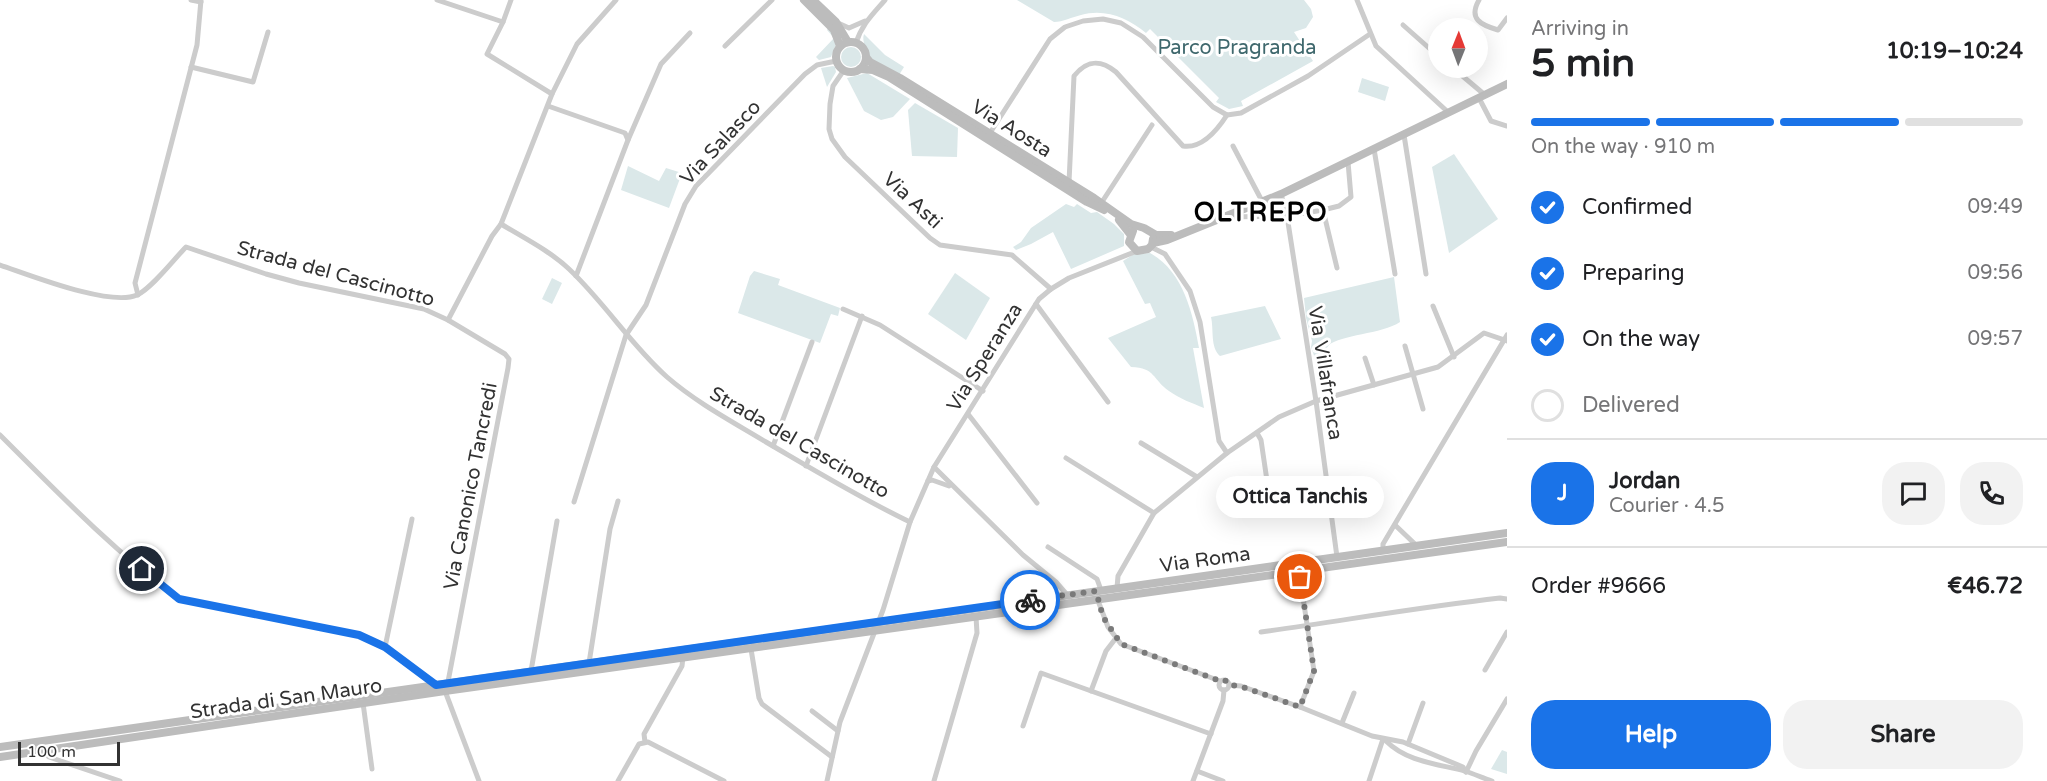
<!DOCTYPE html>
<html lang="en">
<head>
<meta charset="utf-8">
<style>
  :root { --surface:#fff; --page:#f2f2f2; --text:#202124; --muted:#757577; --line:#e0e0e0; --accent:#1a73e8 }
  body { margin:0; font-family:"Varela Round",sans-serif; background:var(--page); color:var(--text); height:100vh; display:flex; flex-direction:column; font-size:22px; white-space:nowrap }
  * { box-sizing:border-box; margin:0 }
  p { font-size:20px; color:var(--muted) }
  .icon { flex:none; width:33px; height:33px; fill:none; stroke:currentColor; stroke-width:2; stroke-linecap:round; stroke-linejoin:round }
  .map { position:relative; flex:1; overflow:hidden }
  .panel { display:flex; flex-direction:column; background:var(--surface); width:540px }
  .panel>* { flex:none }
  .needle { width:39px; rotate:1deg }
  .buttons { position:absolute; left:1428px; top:18px; display:grid; gap:12px }
  .buttons a { display:grid; place-items:center; width:60px; height:60px; border-radius:50%; background:var(--surface); box-shadow:0 6px 24px #0002; font-size:30px }
  .scale { position:absolute; left:18px; bottom:15px; width:102px; box-sizing:border-box; padding-left:6px; border:3px solid #323232; border-top:0; font-size:16px; line-height:21px; white-space:nowrap; color:#323232; -webkit-text-stroke:4px #fff; paint-order:stroke }
  .pin { position:absolute; display:grid; place-items:center; width:51px; height:51px; color:#fff; margin:-26px; border:3px solid #fff; border-radius:50%; box-shadow:0 2px 6px #0007 }
  .courier { position:absolute; display:grid; place-items:center; width:60px; height:60px; margin:-30px; border:4px solid #1a73e8; border-radius:50%; background:#fff; color:#222; box-shadow:0 2px 8px #0007 }
  .bubble { position:absolute; height:42px; border-radius:21px; background:var(--surface); box-shadow:0 6px 24px #0002; font-size:20px; font-weight:700; line-height:42px; text-align:center }
  .head em { font-style:normal; font-weight:700 }
  .head div { display:flex; flex-direction:column-reverse }
  .head { display:flex; align-items:center; justify-content:space-between; height:102px; padding:0 24px }
  h1 { font-size:39px; font-weight:700; line-height:45px }
  .bar { display:grid; grid-template-columns:repeat(4,1fr); gap:9px 6px; align-content:center; height:72px; padding:0 24px }
  .bar i { height:8px; border-radius:4px; background:var(--line) }
  .bar .current { background:var(--accent) }
  .bar p { grid-column:span 4 }
  .line { display:flex; align-items:center; gap:15px; padding:0 24px; border-top:2px solid var(--line) }
  .line div { flex:1 }
  .round { display:grid; place-items:center; flex:none; width:63px; height:63px; border-radius:24px; background:var(--page) }
  ol { padding:0 24px; list-style:none }
  li { display:flex; align-items:center; gap:18px; height:66px }
  li p { margin-inline-start:auto }
  li .icon { padding:6px; border-radius:50%; background:var(--accent); color:#fff; stroke-width:4 }
  li:last-child { color:var(--muted) }
  li i { width:33px; height:33px; border:3px solid var(--line); border-radius:50% }
  .primary-button { display:flex; gap:12px; margin-top:auto; padding:12px 24px }
  .primary-button a { flex:1; height:69px; border-radius:24px; background:var(--accent); color:#fff; font-size:24px; font-weight:700; line-height:69px; text-align:center }
  .primary-button a+a { background:var(--page); color:var(--text) }
  main { display:flex; flex:1; min-height:0 }
  .map>svg:first-child { display:block }
  .green { fill:#dbe8e9 }
  .lines { fill:none; stroke-linecap:round; stroke-linejoin:round }
  .street { stroke:#ccc; stroke-width:5 }
  .secondary { stroke:#bcbcbc; stroke-width:8 }
  .done { stroke:#7a7a7a; stroke-width:6; stroke-dasharray:0 10.8 }
  .route { stroke:#1a73e8; stroke-width:8 }
  .labels { text-anchor:middle; stroke-width:6; stroke-linejoin:round; paint-order:stroke }
  .park-label { font-size:20px; fill:#3f686d; stroke:#fff }
  .street-label { font-size:20px; fill:#323232; stroke:#fff }
  .district-label { font-size:26px; font-weight:bold; letter-spacing:1.5px; fill:#000; stroke:#fff }
</style>
</head>
<body>
<main>
<div class="map">
<svg width="1507" height="781" viewBox="0 0 1507 781">
  <rect width="100%" height="100%" fill="#fff"/>
  <!-- green -->
  <g class="green">
    <path d="M1017 0H1304L1311 9 1313 17 1306 28 1294 32 1313 61 1241 101 1243 106 1229 109 1216 102 1219 98 1150 29 1146 33C1128 18 1105 8 1081 15 1072 17 1063 22 1054 22Z"/>
    <path d="M828 28 833 34 836 44 831 57 819 60 816 57 834 38 827 30Z"/>
    <path d="M864 34 885 55 904 67 899 75 870 58C868 50 861 42 864 34Z"/>
    <circle cx="851" cy="57" r="10"/>
    <path d="M833 66 835 67 836 72 827 87 821 68Z"/>
    <path d="M867 73 910 99 893 117 881 120 864 111 847 78Z"/>
    <path d="M1362 78 1389 87 1385 101 1358 92Z"/>
    <path d="M915 103 958 128 957 157 912 156 908 110Z"/>
    <path d="M1454 154 1498 219 1449 253 1432 167Z"/>
    <path d="M628 166 659 181 666 168 682 173 669 208 621 190Z"/>
    <path d="M1066 204 1074 207 1077 204 1091 213 1097 212 1114 224 1124 234V246L1071 269 1053 232 1031 244 1016 250 1013 247 1021 242 1031 228Z"/>
    <path d="M1150 253C1183 271 1193 313 1199 348H1193L1204 408C1192 403 1180 399 1169 391 1152 379 1156 368 1131 367L1108 338 1156 317 1150 303 1145 304 1123 261 1134 254Z"/>
    <path d="M754 271 780 279 778 285 840 308 838 316 831 314 820 343 738 313 750 276Z"/>
    <path d="M955 273 990 298 966 340 928 314Z"/>
    <path d="M1394 277 1400 322C1382 334 1340 335 1329 345 1323 352 1321 363 1315 369L1317 364 1311 347 1312 341 1306 318 1304 298Z"/>
    <path d="M552 278 562 283 552 304 542 299Z"/>
    <path d="M1265 306 1281 339 1220 356C1210 347 1214 330 1211 317Z"/>
    <path d="M1502 750 1507 752V774L1491 769Z"/>
  </g>
  <g class="lines">
    <!-- street -->
    <g class="street">
      <path d="M191 0 201 2"/>
      <path d="M437 0 503 22"/>
      <path d="M511 0 503 22 487 54 552 94"/>
      <path d="M1357 0 1376 46 1449 113"/>
      <path d="M1479 0C1468 19 1481 25 1498 30L1507 18"/>
      <path d="M838 23 849 28 865 21"/>
      <path d="M1403 25 1438 56"/>
      <path d="M856 43C862 24 873 14 885 0"/>
      <path d="M725 46 772 0"/>
      <path d="M191 67 253 82 268 32"/>
      <path d="M1453 68 1485 95"/>
      <path d="M844 70 833 86 830 104 829 129 832 139 845 157 930 238 940 245 1012 255 1051 289"/>
      <path d="M1479 98 1491 121 1507 126"/>
      <path d="M548 106 625 133 628 140 576 276"/>
      <path d="M990 133 1050 39 1065 27 1083 21 1103 19 1121 23 1143 37 1213 107 1227 115 1241 113 1308 76 1370 34"/>
      <path d="M1404 135 1426 274"/>
      <path d="M628 140 661 64 690 33"/>
      <path d="M1233 146 1262 201"/>
      <path d="M1374 149 1395 274"/>
      <path d="M1069 182 1074 76C1087 60 1100 59 1116 72L1183 146C1202 149 1218 129 1227 115"/>
      <path d="M1281 194 1287 216 1316 401 1337 557"/>
      <path d="M1100 205 1152 125"/>
      <path d="M1323 210 1337 268"/>
      <path d="M1228 217 1287 216 1323 210 1339 206 1351 197 1348 162"/>
      <path d="M501 224C524 238 550 251 569 269 605 303 631 345 667 377 697 403 733 422 766 442 814 470 860 498 910 522"/>
      <path d="M1151 247 1165 254 1190 291 1200 322 1219 441 1227 453"/>
      <path d="M0 265C30 275 110 307 137 295 152 288 174 259 186 247L266 274 299 283 424 309 448 320 505 354 509 359 508 368 447 687"/>
      <path d="M138 295 135 283 197 45 201 0"/>
      <path d="M1036 304 1108 402"/>
      <path d="M1433 306 1454 357"/>
      <path d="M843 309 880 325 983 391"/>
      <path d="M448 320 492 236 501 224 552 94 577 44 616 0"/>
      <path d="M1405 346 1423 409"/>
      <path d="M1365 358 1374 385"/>
      <path d="M968 414 1037 503"/>
      <path d="M1257 433 1261 440 1270 501"/>
      <path d="M0 435C57 492 114 551 179 599L359 635 385 647 437 686"/>
      <path d="M1141 443 1197 477"/>
      <path d="M773 446 812 342"/>
      <path d="M1066 458 1154 513"/>
      <path d="M806 466 862 316"/>
      <path d="M934 467 1023 555 1056 582 1069 597"/>
      <path d="M928 481 932 480 949 486"/>
      <path d="M574 502 626 335 646 305 685 204 696 186 805 74 817 65 836 61"/>
      <path d="M1395 525 1417 546"/>
      <path d="M1048 547 1097 579 1101 590"/>
      <path d="M1383 551V544L1507 335"/>
      <path d="M1299 571 1314 671 1300 707"/>
      <path d="M1117 588 1118 576 1154 513 1227 453 1279 417 1316 401 1438 367 1484 333 1507 341"/>
      <path d="M1097 598 1108 627 1121 644 1220 681"/>
      <path d="M1039 599 1049 585 1048 576"/>
      <path d="M1261 632C1341 621 1420 607 1500 598L1507 599"/>
      <path d="M385 647 412 519"/>
      <path d="M751 649 759 698 762 704 832 757"/>
      <path d="M589 663 610 529 618 501"/>
      <path d="M1485 670 1507 632"/>
      <path d="M531 671 557 521"/>
      <circle cx="1224" cy="685" r="5"/>
      <path d="M1229 685 1241 686 1300 707 1372 736 1403 742 1463 767 1466 772"/>
      <path d="M445 691 479 781"/>
      <path d="M1091 691 1106 651 1116 638"/>
      <path d="M363 703 372 769"/>
      <path d="M812 711 838 731"/>
      <path d="M1342 723 1354 693"/>
      <path d="M1023 726 1041 673 1211 734"/>
      <path d="M1386 741C1407 762 1438 764 1465 771 1474 774 1483 778 1492 781"/>
      <path d="M34 742 40 750 49 757 120 781"/>
      <path d="M645 742 644 734 682 666 683 657"/>
      <path d="M1408 744 1423 703"/>
      <path d="M1197 771 1223 781"/>
      <path d="M1466 772 1476 751 1507 699"/>
      <path d="M618 781 639 744 648 742 724 781"/>
      <path d="M827 781 840 722 883 610 910 522 934 467 1039 299 1051 289 1069 278 1137 251"/>
      <path d="M934 781 977 633 976 617"/>
      <path d="M1193 781 1223 701 1224 690"/>
      <path d="M1369 781 1383 739"/>
    </g>
    <!-- secondary -->
    <g class="secondary">
      <path d="M804 0 834 30 840 46"/>
      <path d="M813 0 836 22 848 42"/>
      <circle cx="851" cy="57" r="15"/>
      <path d="M866 57 870 62 900 78 1094 198 1131 224 1144 228 1156 235H1171"/>
      <path d="M860 69 873 70 889 77 1087 202 1104 210"/>
      <path d="M1119 220 1130 234"/>
      <path d="M1133 231 1129 242 1137 251 1148 249 1152 245 1153 239"/>
      <path d="M1153 243 1167 240 1281 194 1507 84"/>
      <path d="M0 747 1507 533"/>
      <path d="M0 757 445 691 1507 542"/>
    </g>
  </g>
  <g class="lines">
    <!-- done -->
    <path class="done" d="M1030 600 1096 591 1103 617 1121 644 1220 681 1225 680 1229 685 1240 686 1300 707 1314 671 1300 577"/>
    <!-- route -->
    <path class="route" d="M142 569 179 599 359 635 385 647 436 685 1030 600"/>
  </g>
  <g class="labels">
    <!-- park labels -->
    <g class="park-label">
      <text x="1237" y="54">Parco Pragranda</text>
    </g>
    <!-- street labels -->
    <g class="street-label">
      <text transform="translate(1012 128) rotate(32)" y="7">Via Aosta</text>
      <text transform="translate(720 142) rotate(-47)" y="7">Via Salasco</text>
      <text transform="translate(913 200) rotate(43)" y="7">Via Asti</text>
      <text transform="translate(336 273) rotate(15)" y="7">Strada del Cascinotto</text>
      <text transform="translate(984 357) rotate(-58)" y="7">Via Speranza</text>
      <text transform="translate(1326 373) rotate(81)" y="7">Via Villafranca</text>
      <text transform="translate(800 442) rotate(30)" y="7">Strada del Cascinotto</text>
      <text transform="translate(470 486) rotate(-79)" y="7">Via Canonico Tancredi</text>
      <text transform="translate(1205 559) rotate(-8)" y="7">Via Roma</text>
      <text transform="translate(286 698) rotate(-8)" y="7">Strada di San Mauro</text>
    </g>
    <!-- district labels -->
    <g class="district-label">
      <text x="1261" y="221">OLTREPO</text>
    </g>
  </g>
</svg>
<div class="buttons">
<a><svg class="needle" viewBox="-14 -14 28 28"><path d="M0-13l5 13h-10z" fill="#e53935"/><path d="M0 13l5-13h-10z" fill="#757577"/></svg></a>
</div>
<div class="scale">100 m</div>
<div class="pin" style="left:1300px;top:577px;background:#ea580c"><svg class="icon" aria-label="bag" viewBox="0 0 24 24"><path d="M5 8h14l-1 12H6zM9 8a3 3 0 0 1 6 0"/></svg></div>
<div class="pin" style="left:142px;top:569px;background:#1f2937"><svg class="icon" aria-label="home" viewBox="0 0 24 24"><path d="M3 11l9-7 9 7M6 9v11h12V9"/></svg></div>
<div class="courier" style="left:1030px;top:600px"><svg class="icon" aria-label="bike" viewBox="0 0 24 24"><circle cx="6" cy="16" r="4"/><circle cx="18" cy="16" r="4"/><path d="M6 16l4-8h5l3 8M10 8l3 8H6M13 5h3"/></svg></div>
<div class="bubble" style="left:1216px;top:476px;width:168px">Ottica Tanchis</div>
</div>
<section class="panel">
<div class="head"><div><h1>5 min</h1><p>Arriving in</p></div><em>10:19–10:24</em></div>
<div class="bar"><i class="current"></i><i class="current"></i><i class="current"></i><i></i><p>On the way · 910 m</p></div>
<ol>
<li><svg class="icon" aria-label="check" viewBox="0 0 24 24"><path d="M5 12l5 5 9-10"/></svg>Confirmed<p>09:49</p></li>
<li><svg class="icon" aria-label="check" viewBox="0 0 24 24"><path d="M5 12l5 5 9-10"/></svg>Preparing<p>09:56</p></li>
<li><svg class="icon" aria-label="check" viewBox="0 0 24 24"><path d="M5 12l5 5 9-10"/></svg>On the way<p>09:57</p></li>
<li><i></i>Delivered</li>
</ol>
<div class="line" style="height:108px"><b class="round" style="background:var(--accent);color:#fff">J</b><div><b>Jordan</b><p>Courier · 4.5</p></div><a class="round"><svg class="icon" aria-label="chat" viewBox="0 0 24 24"><path d="M4 5h16v11H9l-5 4z"/></svg></a><a class="round"><svg class="icon" aria-label="phone" viewBox="0 0 24 24"><path d="M5 4h4l2 5-3 2q2 4 5 5l2-3 5 2v4C11 20 4 13 5 4z"/></svg></a></div>
<div class="line" style="height:78px"><div>Order #9666</div><b>€46.72</b></div>
<div class="primary-button"><a>Help</a><a>Share</a></div>
</section>
</main>
</body>
</html>
